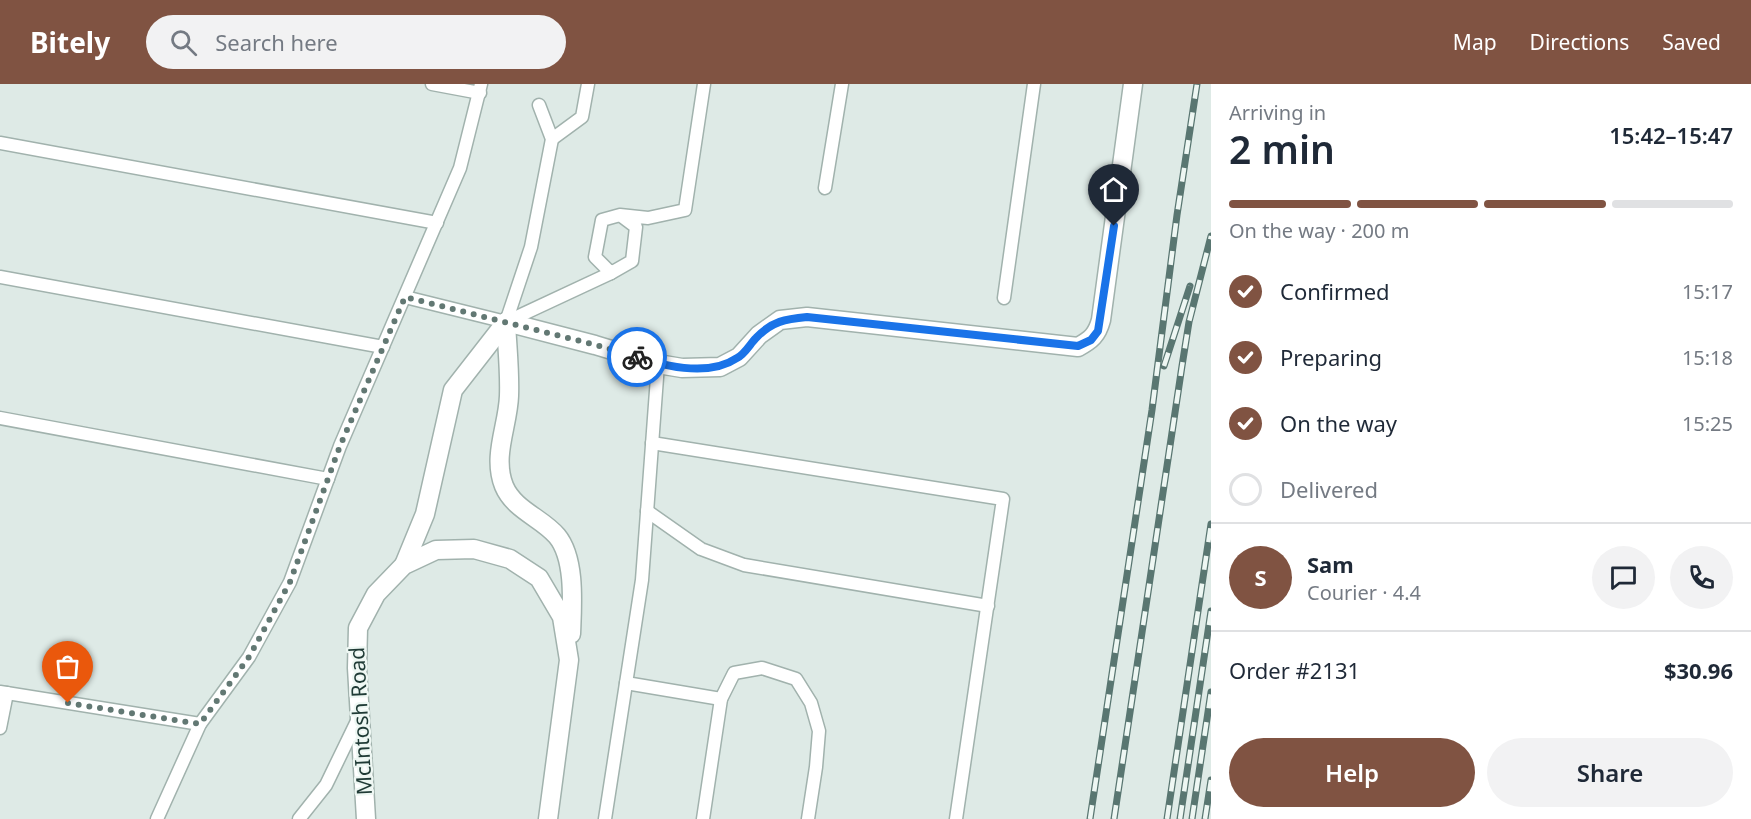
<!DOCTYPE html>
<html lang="en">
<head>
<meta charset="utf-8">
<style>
  :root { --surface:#fff; --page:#f2f2f3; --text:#1f2937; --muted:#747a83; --line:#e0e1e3; --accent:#805342 }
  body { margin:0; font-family:"Noto Sans",sans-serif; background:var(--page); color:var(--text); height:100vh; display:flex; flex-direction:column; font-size:22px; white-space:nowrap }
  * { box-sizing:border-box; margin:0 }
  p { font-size:20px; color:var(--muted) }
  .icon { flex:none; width:33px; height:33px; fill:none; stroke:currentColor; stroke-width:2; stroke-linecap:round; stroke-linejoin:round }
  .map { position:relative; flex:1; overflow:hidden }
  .sheet { display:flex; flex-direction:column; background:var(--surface); width:540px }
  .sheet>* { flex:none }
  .pin { position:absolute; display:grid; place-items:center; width:51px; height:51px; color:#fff; margin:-62px -26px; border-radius:50% 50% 50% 0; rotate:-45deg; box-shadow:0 0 6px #0007 }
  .pin .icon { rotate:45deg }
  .courier { position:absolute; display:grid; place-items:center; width:60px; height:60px; margin:-30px; border:4px solid #1a73e8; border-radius:50%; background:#fff; color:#222; box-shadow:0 2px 8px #0007 }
  .head em { font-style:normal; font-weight:600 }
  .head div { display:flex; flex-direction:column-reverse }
  .head { display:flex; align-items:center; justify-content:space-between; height:102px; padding:0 18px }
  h1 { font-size:39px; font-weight:600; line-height:45px }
  .bar { display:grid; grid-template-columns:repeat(4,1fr); gap:9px 6px; align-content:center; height:72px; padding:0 18px }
  .bar i { height:8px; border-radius:4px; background:var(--line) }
  .bar .active { background:var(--accent) }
  .bar p { grid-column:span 4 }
  .line { display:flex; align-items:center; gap:15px; padding:0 18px; border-top:2px solid var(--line) }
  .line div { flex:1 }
  .round { display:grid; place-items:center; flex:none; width:63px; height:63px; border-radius:32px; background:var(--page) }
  ol { padding:0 18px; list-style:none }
  li { display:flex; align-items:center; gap:18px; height:66px }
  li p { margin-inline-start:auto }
  li .icon { padding:6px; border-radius:50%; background:var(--accent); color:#fff; stroke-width:4 }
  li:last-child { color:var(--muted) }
  li i { width:33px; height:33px; border:3px solid var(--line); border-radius:50% }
  .primary-button { display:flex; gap:12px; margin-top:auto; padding:12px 18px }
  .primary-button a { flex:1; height:69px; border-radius:36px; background:var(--accent); color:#fff; font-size:24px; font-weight:600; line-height:69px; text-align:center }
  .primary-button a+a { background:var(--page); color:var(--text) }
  header { display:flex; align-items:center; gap:36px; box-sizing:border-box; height:84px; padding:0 30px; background:var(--accent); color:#fff }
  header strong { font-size:28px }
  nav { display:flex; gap:33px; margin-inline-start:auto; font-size:21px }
  .search { width:420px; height:54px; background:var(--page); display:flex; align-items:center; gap:15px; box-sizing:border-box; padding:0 21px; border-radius:33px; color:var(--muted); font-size:22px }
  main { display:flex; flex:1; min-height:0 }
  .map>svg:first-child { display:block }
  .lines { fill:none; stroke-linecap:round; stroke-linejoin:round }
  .lane-casing { stroke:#a1b2ad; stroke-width:15 }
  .street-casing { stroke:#a1b2ad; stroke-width:21 }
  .lane { stroke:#fff; stroke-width:12 }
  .street { stroke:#fff; stroke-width:18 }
  .rail-casing { stroke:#597671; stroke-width:7 }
  .rail { stroke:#eef7f3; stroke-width:4.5; stroke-dasharray:14; stroke-linecap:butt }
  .done { stroke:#627873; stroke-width:6; stroke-dasharray:0 10.8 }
  .route { stroke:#1a73e8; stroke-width:8 }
  .labels { text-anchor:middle; stroke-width:4.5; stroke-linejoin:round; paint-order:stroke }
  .street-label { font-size:21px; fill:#1f3a35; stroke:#eef7f3 }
</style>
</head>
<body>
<header>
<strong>Bitely</strong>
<div class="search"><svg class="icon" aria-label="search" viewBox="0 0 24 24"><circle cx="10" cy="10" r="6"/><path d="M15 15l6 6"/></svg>Search here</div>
<nav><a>Map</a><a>Directions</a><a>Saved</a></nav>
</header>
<main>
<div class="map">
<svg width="1211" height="735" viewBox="0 0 1211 735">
  <rect width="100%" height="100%" fill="#deeae6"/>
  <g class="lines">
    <defs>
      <g id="lane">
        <path d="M432 0 480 9"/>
        <path d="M552 55 582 33 588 0"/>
        <path d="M0 59 437 139"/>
        <path d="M825 104 842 0"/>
        <path d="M620 131 636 143 632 177 611 189 595 173 602 136 620 131 648 134 685 126 704 0"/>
        <path d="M0 193 383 263"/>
        <path d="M405 213 506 238 611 189"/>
        <path d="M1004 214 1034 0"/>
        <path d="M506 238 531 163 552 55 539 21"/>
        <path d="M0 334 328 395"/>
        <path d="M652 359 1003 415 956 735"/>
        <path d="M647 427 701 465 744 481 988 522"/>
        <path d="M626 599 721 615"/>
        <path d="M0 608 200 640"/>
        <path d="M0 644 7 609"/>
        <path d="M157 735 200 640 249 573 290 498 340 362 460 84 481 0"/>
        <path d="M299 735 326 701 358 635"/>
        <path d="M605 735 642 496 658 280"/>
        <path d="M703 735 721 615 734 589 762 584 796 595 811 619 819 647 816 683 808 735"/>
      </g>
      <g id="street">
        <path d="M506 238 595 261 658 280 682 284 720 283 739 273 759 251 780 236 807 233 1078 263C1091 256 1097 251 1101 236L1133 0"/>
        <path d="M506 238C507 262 510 287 509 312 508 342 492 372 504 402 514 426 542 434 557 452 576 475 572 522 571 550"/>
        <path d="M404 481 425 430 453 306 506 238"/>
        <path d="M366 735 357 584 358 544 376 510 404 481 436 466 474 465 510 475 539 494 562 533 569 576 548 735"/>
      </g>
    </defs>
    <!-- lane casing -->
    <use href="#lane" class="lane-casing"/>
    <!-- street casing -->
    <use href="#street" class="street-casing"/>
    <!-- lane -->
    <use href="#lane" class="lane"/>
    <!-- street -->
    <use href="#street" class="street"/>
    <defs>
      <g id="rail">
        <path d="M1164 282 1190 202"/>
        <path d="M1090 735 1152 326 1177 131 1197 0"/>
        <path d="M1114 735 1182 282 1189 238 1211 152"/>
        <path d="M1167 735 1211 440"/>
        <path d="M1180 735 1211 527"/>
        <path d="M1192 735 1211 608"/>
        <path d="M1205 735 1211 696"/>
      </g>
    </defs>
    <!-- rail casing -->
    <use href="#rail" class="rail-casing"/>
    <!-- rail -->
    <use href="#rail" class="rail"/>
  </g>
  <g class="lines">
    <!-- done -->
    <path class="done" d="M68 619 200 640 249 573 290 498 340 362 405 213 596 261 637 273"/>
    <!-- route -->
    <path class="route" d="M637 273C667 283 709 293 737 274 745 270 750 260 756 254 772 237 786 235 807 233L1078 262 1091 256 1098 247 1114 142"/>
  </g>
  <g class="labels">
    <!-- street labels -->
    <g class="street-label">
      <text transform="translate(361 637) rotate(-93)" y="7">McIntosh Road</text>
    </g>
  </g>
</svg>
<div class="pin" style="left:68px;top:619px;background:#ea580c"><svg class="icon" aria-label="bag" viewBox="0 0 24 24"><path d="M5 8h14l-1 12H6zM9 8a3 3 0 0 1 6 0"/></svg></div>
<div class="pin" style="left:1114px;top:142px;background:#1f2937"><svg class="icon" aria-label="home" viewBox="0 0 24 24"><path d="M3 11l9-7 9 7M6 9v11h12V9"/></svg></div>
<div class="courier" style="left:637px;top:273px"><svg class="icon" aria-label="bike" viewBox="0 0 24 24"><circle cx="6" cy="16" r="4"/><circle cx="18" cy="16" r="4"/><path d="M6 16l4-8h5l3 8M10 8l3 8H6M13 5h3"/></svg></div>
</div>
<section class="sheet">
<div class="head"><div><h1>2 min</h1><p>Arriving in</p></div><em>15:42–15:47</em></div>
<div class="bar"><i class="active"></i><i class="active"></i><i class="active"></i><i></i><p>On the way · 200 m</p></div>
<ol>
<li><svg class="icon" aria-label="check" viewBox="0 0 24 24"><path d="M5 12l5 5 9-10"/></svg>Confirmed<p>15:17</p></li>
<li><svg class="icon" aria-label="check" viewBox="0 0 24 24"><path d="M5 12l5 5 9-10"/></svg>Preparing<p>15:18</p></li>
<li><svg class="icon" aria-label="check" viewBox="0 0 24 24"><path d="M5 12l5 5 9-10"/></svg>On the way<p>15:25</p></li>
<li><i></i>Delivered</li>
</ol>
<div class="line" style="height:108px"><b class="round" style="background:var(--accent);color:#fff">S</b><div><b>Sam</b><p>Courier · 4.4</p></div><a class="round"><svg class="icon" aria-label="chat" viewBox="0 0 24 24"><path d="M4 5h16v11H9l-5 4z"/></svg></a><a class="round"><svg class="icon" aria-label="phone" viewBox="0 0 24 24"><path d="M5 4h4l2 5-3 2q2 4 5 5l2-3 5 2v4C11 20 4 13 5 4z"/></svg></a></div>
<div class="line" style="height:78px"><div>Order #2131</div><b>$30.96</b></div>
<div class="primary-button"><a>Help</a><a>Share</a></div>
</section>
</main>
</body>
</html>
